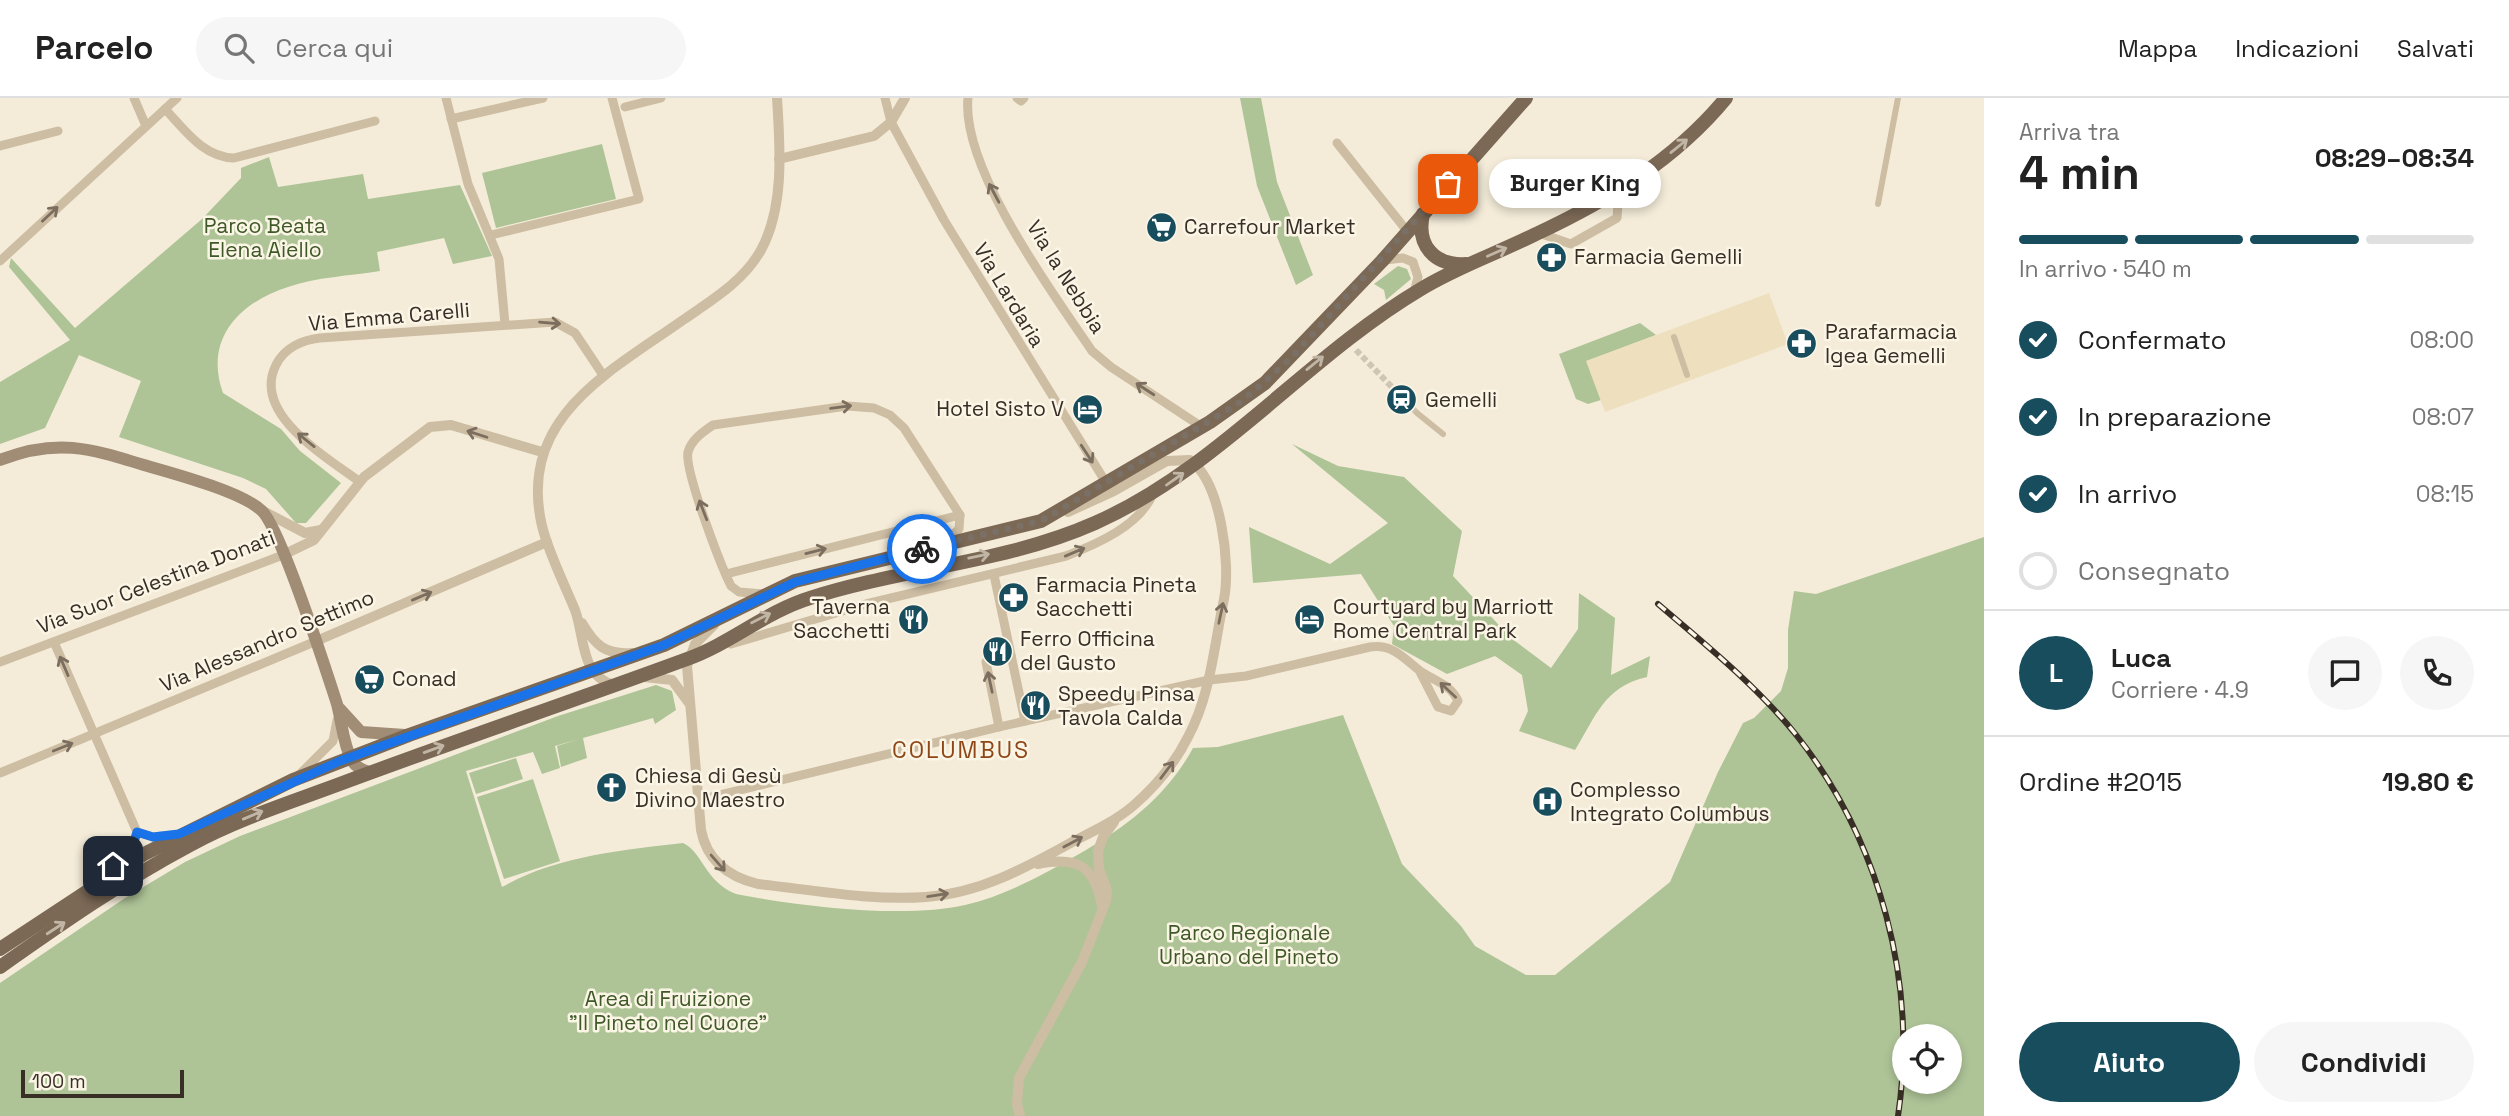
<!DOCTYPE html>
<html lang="it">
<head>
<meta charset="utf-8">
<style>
  :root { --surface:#fff; --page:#f6f6f6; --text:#222; --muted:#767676; --line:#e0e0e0; --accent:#174d5d }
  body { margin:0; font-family:"Space Grotesk",sans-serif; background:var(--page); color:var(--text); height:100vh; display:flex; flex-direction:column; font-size:26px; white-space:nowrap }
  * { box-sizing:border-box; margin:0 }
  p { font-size:23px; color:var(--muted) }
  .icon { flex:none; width:38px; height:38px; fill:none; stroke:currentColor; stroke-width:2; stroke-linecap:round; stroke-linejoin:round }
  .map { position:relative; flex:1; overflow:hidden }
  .sheet { display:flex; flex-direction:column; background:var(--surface); width:525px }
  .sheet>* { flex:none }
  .fabs { position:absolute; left:1892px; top:926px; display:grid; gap:14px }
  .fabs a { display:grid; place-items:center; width:70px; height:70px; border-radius:50%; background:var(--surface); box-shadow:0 4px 10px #0003; font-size:35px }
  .scale { position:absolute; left:21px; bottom:18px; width:163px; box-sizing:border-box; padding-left:7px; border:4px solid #382e26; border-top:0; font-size:19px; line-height:24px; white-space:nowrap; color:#382e26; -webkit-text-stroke:5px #fbf5e6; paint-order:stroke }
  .pin { position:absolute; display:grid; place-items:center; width:60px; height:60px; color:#fff; margin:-30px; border-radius:14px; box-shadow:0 4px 10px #0006 }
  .courier { position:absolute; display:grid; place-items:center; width:70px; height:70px; margin:-35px; border:5px solid #1a73e8; border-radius:50%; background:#fff; color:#222; box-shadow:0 2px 9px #0007 }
  .bubble { position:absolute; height:49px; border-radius:24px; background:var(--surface); box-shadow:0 4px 10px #0003; font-size:23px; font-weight:800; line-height:49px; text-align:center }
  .overview em { font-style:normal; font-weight:800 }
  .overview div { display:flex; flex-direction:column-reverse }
  .overview { display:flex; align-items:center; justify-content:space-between; height:119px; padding:0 35px }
  h1 { font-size:46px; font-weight:800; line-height:52px }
  .bar { display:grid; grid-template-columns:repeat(4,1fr); gap:10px 7px; align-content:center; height:84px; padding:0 35px }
  .bar i { height:9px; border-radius:5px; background:var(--line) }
  .bar .current { background:var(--accent) }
  .bar p { grid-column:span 4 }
  .line { display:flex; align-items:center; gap:18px; padding:0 35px; border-top:2px solid var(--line) }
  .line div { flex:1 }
  .round { display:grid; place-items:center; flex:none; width:74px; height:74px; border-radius:37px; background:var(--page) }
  ol { padding:0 35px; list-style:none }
  li { display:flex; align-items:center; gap:21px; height:77px }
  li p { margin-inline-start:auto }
  li .icon { padding:7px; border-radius:50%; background:var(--accent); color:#fff; stroke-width:4 }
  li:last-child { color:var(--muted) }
  li i { width:38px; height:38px; border:4px solid var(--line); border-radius:50% }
  .primary-button { display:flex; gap:14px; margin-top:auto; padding:14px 35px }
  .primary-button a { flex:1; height:80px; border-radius:42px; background:var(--accent); color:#fff; font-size:28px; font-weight:800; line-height:80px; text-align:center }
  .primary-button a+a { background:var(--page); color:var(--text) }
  header { display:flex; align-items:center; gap:42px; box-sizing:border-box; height:98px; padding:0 35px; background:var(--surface); border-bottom:2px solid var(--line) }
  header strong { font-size:33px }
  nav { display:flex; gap:38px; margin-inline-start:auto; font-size:24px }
  .search { width:490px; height:63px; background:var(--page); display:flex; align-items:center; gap:18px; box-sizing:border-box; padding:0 24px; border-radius:38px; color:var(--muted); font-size:26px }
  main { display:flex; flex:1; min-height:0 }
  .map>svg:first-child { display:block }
  .green { fill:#aec497; fill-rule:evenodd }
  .plaza { fill:#eee0be }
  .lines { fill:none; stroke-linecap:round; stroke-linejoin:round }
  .pedestrian-tunnel { stroke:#cec6b5; stroke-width:6; stroke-dasharray:6 3; stroke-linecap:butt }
  .pedestrian { stroke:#cdbda3; stroke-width:6 }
  .minor { stroke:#cdbda3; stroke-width:9 }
  .tertiary { stroke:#cdbda3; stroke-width:10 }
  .secondary { stroke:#a18c75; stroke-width:12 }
  .primary { stroke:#7b6855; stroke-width:14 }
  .rail-casing { stroke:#382e26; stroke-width:6 }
  .rail { stroke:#fbf5e6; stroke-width:3.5; stroke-dasharray:10; stroke-linecap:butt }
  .oneway { stroke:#c1b6a5 }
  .oneway2 { stroke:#7b6e5e }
  .done { stroke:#7a7065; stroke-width:7; stroke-dasharray:0 12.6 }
  .route { stroke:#1a73e8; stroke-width:9 }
  .labels { text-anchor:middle; stroke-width:5; stroke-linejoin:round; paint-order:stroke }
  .park-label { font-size:21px; fill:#3e5827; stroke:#fbf5e6 }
  .poi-label { font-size:21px; fill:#382e26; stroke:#fbf5e6; text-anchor:start }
  .street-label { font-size:21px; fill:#382e26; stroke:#fbf5e6 }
  .neighbourhood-label { font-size:23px; letter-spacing:2px; fill:#8f4717; stroke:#fbf5e6 }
</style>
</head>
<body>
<header>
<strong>Parcelo</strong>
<div class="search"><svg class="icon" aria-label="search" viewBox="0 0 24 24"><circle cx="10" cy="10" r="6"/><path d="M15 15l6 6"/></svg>Cerca qui</div>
<nav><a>Mappa</a><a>Indicazioni</a><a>Salvati</a></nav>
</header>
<main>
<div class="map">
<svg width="1984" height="1018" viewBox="0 0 1984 1018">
  <rect width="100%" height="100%" fill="#f4ecd9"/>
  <!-- green -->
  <g class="green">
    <path d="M1240 0H1261L1277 84 1313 177 1296 187 1257 88Z"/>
    <path d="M602 46 616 101 496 130 482 75Z"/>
    <path d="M269 59 278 89 363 76 368 101 460 87 492 158 453 166 444 140 377 154 380 173C350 178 316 179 288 189 238 205 204 242 223 295L281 331 300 353 341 385 306 425H296L266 391 243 380 119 339 141 283 79 257 45 330 0 346V284L70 242 9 169 11 160 75 230 202 121 241 80V70Z"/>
    <path d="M1398 168 1407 171 1411 181 1386 202 1384 192 1374 186Z"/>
    <path d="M1640 225 1656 237 1587 263 1601 302 1588 306 1576 301 1559 256Z"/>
    <path d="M1292 346 1338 368 1404 379 1462 433 1453 478 1511 540 1551 570 1578 531 1579 495 1615 520 1611 577 1650 558 1647 579C1604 589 1596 618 1575 652L1519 633 1528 613 1522 577 1495 558 1447 576 1392 546 1394 528 1361 476 1253 485 1249 429 1330 466 1388 425Z"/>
    <path d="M1984 439V1018H0V885L125 800 185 764 240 738 558 618 656 587 672 593 676 612 655 626 653 620 583 640 587 660 561 669 557 648 579 641 555 648 560 670 542 676 533 654 466 673 502 789C556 758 623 752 683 745 703 754 704 783 736 796 798 808 904 821 965 807 1008 797 1048 774 1086 752 1130 726 1168 696 1193 650L1218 649 1343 617 1402 766 1461 828 1475 848 1526 877H1555L1670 784 1718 674 1743 625 1754 620 1781 593 1788 570V532L1794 493 1816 496ZM1904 938H1950V984H1904Z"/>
    <path d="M516 660 523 681 476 696 469 675Z"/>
    <path d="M533 681 560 763 504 781 477 699Z"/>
  </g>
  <!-- plaza -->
  <path class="plaza" d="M1769 195 1788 246 1605 314 1586 263Z"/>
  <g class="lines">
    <!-- pedestrian-tunnel -->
    <path class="pedestrian-tunnel" d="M1356 252 1417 315"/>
    <!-- pedestrian -->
    <g class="pedestrian">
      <path d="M1878 106 1898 0"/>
      <path d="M1674 239 1687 277"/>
      <path d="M1417 315 1443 336"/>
    </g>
    <!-- minor -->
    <g class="minor">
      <path d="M134 0 146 28"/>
      <path d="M446 0 468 86 499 161 505 226"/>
      <path d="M885 0 891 24 944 122 1105 383"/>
      <path d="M968 0C961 70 1052 194 1092 253L1111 269 1202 329"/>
      <path d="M1017 0 1021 3 1024 0"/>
      <path d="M625 9 661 0"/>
      <path d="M165 11C185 32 203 59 234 60L375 23"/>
      <path d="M451 21 543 0"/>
      <path d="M1337 45 1407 133"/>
      <path d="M0 48 58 33"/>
      <path d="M1539 135 1571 146 1617 120 1619 92"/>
      <path d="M491 137 639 101 612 0"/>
      <path d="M1385 162 1403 160 1413 164 1418 179 1414 195"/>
      <path d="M0 163 177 0"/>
      <path d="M360 384C328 360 251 316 276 267 284 250 302 242 320 240L555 224 575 235 603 277"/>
      <path d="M726 476 960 417"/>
      <path d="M994 477 1025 623"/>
      <path d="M765 496 739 494 731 488C721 468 684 372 688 354 692 341 703 334 713 327L847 308 874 310 890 317 904 330 960 417 959 431 946 443"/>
      <path d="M54 544 137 734 133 747 106 776"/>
      <path d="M731 546 866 506 1066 458C1097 446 1139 428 1153 396"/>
      <path d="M0 564 283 457"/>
      <path d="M999 629 986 564 1011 557"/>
      <path d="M0 675 314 544"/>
      <path d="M299 677 333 643 337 622"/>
      <path d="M699 702 999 629 1209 582 1246 578 1370 549C1393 546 1402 559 1419 572 1432 582 1451 586 1458 603L1451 613 1438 609 1419 572"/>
      <path d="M137 734 153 739 173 737"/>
    </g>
    <!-- tertiary -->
    <g class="tertiary">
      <path d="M779 61 874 38 891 24 905 0"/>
      <path d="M263 413 305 435 321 432"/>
      <path d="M283 457 314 442 364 379 430 329 451 327 542 354"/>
      <path d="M582 525C595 547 605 557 632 555"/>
      <path d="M714 527 695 546 687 568 701 732C707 763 729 779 758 786 813 792 871 803 926 799 981 795 1027 769 1074 743 1094 733 1115 723 1133 708 1155 689 1175 665 1188 639 1211 596 1214 547 1224 501 1231 466 1221 384 1190 362L1167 363 1114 393 1068 414"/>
      <path d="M314 544 547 444"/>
      <path d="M644 579 672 582 689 605"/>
      <path d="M614 587C580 578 585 539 575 512 564 485 549 456 542 428 517 320 608 275 683 222 712 202 744 183 761 152 785 108 780 48 777 0"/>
      <path d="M1038 766C1078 758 1095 768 1102 809"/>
      <path d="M1020 1018 1017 1006 1019 980 1082 864 1106 803 1107 792 1099 771 1098 753 1103 739 1114 724"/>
    </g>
    <!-- secondary -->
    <g class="secondary">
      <path d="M0 362C56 340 89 350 144 367 172 375 243 394 262 413 280 430 327 575 337 606 342 625 343 646 352 663 356 669 362 672 369 674"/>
      <path d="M340 611 361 634 405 637"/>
    </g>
    <!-- primary -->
    <g class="primary">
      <path d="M1423 116C1416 147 1434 168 1466 166"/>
      <path d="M0 851 144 756 293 682 409 637 664 547 795 483 1041 423 1210 324 1265 285 1382 163 1526 0"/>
      <path d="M0 869C61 826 124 782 190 747 240 720 292 704 345 684 458 642 573 603 687 561 730 546 765 514 810 500 903 470 1005 465 1095 425 1219 370 1305 260 1421 191 1457 169 1498 155 1536 136 1607 103 1676 61 1726 0"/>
    </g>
    <defs>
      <path id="rail" d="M1658 506C1706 547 1757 588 1797 638 1880 743 1918 885 1898 1018"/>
    </defs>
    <!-- rail casing -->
    <use href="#rail" class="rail-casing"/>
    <!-- rail -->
    <use href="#rail" class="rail"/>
  </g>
  <!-- one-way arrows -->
  <defs><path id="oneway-shaft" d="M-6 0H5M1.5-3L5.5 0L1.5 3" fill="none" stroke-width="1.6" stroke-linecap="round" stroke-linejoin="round" transform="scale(1.75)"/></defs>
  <g class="oneway">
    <use href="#oneway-shaft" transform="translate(1679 48) rotate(-39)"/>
    <use href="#oneway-shaft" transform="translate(1497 154) rotate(-24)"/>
    <use href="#oneway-shaft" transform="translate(1315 265) rotate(-39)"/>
    <use href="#oneway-shaft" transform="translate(1175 381) rotate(-35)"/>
    <use href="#oneway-shaft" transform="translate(979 458) rotate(-12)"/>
    <use href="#oneway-shaft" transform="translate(761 520) rotate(-27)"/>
    <use href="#oneway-shaft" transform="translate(434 651) rotate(-20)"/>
    <use href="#oneway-shaft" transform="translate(253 717) rotate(-23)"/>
    <use href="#oneway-shaft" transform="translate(56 830) rotate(-33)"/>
  </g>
  <g class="oneway2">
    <use href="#oneway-shaft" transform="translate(994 95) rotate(-118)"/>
    <use href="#oneway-shaft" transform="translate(50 116) rotate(-43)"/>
    <use href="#oneway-shaft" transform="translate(550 225) rotate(5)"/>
    <use href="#oneway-shaft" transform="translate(1145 291) rotate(-147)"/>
    <use href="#oneway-shaft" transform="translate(841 309) rotate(-7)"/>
    <use href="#oneway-shaft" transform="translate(477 336) rotate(-162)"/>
    <use href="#oneway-shaft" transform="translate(306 342) rotate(-141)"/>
    <use href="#oneway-shaft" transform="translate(1087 356) rotate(57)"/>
    <use href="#oneway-shaft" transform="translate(703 412) rotate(-111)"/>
    <use href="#oneway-shaft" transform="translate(816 453) rotate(-14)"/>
    <use href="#oneway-shaft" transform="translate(1075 454) rotate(-23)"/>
    <use href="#oneway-shaft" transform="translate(422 498) rotate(-23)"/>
    <use href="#oneway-shaft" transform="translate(1221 515) rotate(-78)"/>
    <use href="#oneway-shaft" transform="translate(64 568) rotate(-113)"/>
    <use href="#oneway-shaft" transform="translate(990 584) rotate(-102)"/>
    <use href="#oneway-shaft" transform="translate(1448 592) rotate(-137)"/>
    <use href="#oneway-shaft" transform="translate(63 649) rotate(-22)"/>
    <use href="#oneway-shaft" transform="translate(1167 672) rotate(-53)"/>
    <use href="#oneway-shaft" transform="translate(1073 744) rotate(-28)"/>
    <use href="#oneway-shaft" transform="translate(718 765) rotate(49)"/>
    <use href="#oneway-shaft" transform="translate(938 797) rotate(-9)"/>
  </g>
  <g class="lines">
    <!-- done -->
    <path class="done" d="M922 451 1041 423 1241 304 1291 260 1448 86"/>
    <!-- route -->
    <path class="route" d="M113 768 133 747 137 734 153 739 179 736 340 663 664 547 795 484 922 451"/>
  </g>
  <!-- icons -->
  <defs>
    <symbol id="supermarket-disc" viewBox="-11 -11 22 22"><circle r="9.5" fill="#174d5d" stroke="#fbf5e6"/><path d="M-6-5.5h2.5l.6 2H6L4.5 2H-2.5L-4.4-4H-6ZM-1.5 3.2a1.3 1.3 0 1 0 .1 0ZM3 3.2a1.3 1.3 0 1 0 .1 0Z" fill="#fff"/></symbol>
    <symbol id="pharmacy-disc" viewBox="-11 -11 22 22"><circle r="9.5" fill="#174d5d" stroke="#fbf5e6"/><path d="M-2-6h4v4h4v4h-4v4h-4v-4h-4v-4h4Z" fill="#fff"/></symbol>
    <symbol id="station-disc" viewBox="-11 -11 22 22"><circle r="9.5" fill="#174d5d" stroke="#fbf5e6"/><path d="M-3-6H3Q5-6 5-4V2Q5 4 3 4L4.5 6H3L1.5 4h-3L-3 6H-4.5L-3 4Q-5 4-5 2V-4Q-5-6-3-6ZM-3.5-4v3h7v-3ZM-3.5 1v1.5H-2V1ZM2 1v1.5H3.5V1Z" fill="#fff"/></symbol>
    <symbol id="hotel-disc" viewBox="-11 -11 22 22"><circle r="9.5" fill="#174d5d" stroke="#fbf5e6"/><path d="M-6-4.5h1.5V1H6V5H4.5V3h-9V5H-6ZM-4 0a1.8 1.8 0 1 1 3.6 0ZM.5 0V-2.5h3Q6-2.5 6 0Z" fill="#fff"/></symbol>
    <symbol id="restaurant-disc" viewBox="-11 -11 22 22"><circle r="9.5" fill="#174d5d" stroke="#fbf5e6"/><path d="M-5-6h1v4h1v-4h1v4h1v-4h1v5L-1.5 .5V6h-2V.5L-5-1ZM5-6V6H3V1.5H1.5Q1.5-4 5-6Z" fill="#fff"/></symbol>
    <symbol id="church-disc" viewBox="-11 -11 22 22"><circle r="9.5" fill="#174d5d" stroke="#fbf5e6"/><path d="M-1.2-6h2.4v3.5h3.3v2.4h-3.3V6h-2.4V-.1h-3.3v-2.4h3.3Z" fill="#fff"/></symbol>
    <symbol id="hospital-disc" viewBox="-11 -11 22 22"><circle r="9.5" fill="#174d5d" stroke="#fbf5e6"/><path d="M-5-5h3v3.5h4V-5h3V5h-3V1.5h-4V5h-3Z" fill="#fff"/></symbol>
  </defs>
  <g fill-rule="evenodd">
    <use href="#supermarket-disc" x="1144" y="112" width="35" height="35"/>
    <use href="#pharmacy-disc" x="1534" y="142" width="35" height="35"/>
    <use href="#pharmacy-disc" x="1784" y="228" width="35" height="35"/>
    <use href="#station-disc" x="1384" y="284" width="35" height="35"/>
    <use href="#hotel-disc" x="1070" y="294" width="35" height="35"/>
    <use href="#pharmacy-disc" x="996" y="482" width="35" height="35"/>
    <use href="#restaurant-disc" x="896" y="504" width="35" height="35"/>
    <use href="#hotel-disc" x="1292" y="504" width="35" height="35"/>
    <use href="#restaurant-disc" x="980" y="536" width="35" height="35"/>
    <use href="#supermarket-disc" x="352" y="564" width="35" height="35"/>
    <use href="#restaurant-disc" x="1018" y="590" width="35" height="35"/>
    <use href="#church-disc" x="594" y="672" width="35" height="35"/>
    <use href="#hospital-disc" x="1530" y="686" width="35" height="35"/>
  </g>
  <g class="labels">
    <!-- park labels -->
    <g class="park-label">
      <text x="265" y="135">Parco Beata<tspan x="265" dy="24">Elena Aiello</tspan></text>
      <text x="1249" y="842">Parco Regionale<tspan x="1249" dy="24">Urbano del Pineto</tspan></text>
      <text x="668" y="908">Area di Fruizione<tspan x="668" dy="24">"Il Pineto nel Cuore"</tspan></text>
    </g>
    <!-- poi labels -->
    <g class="poi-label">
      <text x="1184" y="136">Carrefour Market</text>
      <text x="1574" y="166">Farmacia Gemelli</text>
      <text x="1825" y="241">Parafarmacia<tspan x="1825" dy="24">Igea Gemelli</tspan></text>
      <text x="1425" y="309">Gemelli</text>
      <text x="1064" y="318" text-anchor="end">Hotel Sisto V</text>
      <text x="1036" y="494">Farmacia Pineta<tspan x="1036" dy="24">Sacchetti</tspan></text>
      <text x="890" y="516" text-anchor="end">Taverna<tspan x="890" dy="24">Sacchetti</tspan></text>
      <text x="1333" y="516">Courtyard by Marriott<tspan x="1333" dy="24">Rome Central Park</tspan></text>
      <text x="1020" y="548">Ferro Officina<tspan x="1020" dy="24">del Gusto</tspan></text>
      <text x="392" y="588">Conad</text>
      <text x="1058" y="603">Speedy Pinsa<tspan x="1058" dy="24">Tavola Calda</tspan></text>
      <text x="635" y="685">Chiesa di Gesù<tspan x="635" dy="24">Divino Maestro</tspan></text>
      <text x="1570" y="699">Complesso<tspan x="1570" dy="24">Integrato Columbus</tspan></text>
    </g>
    <!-- street labels -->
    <g class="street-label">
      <text transform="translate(1066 179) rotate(58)" y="7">Via la Nebbia</text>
      <text transform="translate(1009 197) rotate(59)" y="7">Via Lardaria</text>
      <text transform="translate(389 219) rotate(-5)" y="7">Via Emma Carelli</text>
      <text transform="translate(156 484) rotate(-21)" y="7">Via Suor Celestina Donati</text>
      <text transform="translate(267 543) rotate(-23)" y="7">Via Alessandro Settimo</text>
    </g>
    <!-- neighbourhood labels -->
    <g class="neighbourhood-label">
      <text x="961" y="660">COLUMBUS</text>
    </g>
  </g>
</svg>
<div class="fabs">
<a><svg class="icon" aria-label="locate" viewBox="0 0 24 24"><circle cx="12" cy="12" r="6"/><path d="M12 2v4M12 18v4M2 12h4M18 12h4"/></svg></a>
</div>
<div class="scale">100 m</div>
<div class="pin" style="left:1448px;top:86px;background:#ea580c"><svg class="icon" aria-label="bag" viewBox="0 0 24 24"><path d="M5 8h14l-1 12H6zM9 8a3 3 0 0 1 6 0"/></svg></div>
<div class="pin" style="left:113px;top:768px;background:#1f2937"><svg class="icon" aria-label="home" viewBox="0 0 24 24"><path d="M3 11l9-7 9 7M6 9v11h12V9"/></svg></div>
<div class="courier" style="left:922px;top:451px"><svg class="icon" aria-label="bike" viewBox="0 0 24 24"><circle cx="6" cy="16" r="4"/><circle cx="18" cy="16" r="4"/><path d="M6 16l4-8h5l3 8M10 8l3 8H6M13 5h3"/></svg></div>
<div class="bubble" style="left:1489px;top:61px;width:172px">Burger King</div>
</div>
<section class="sheet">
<div class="overview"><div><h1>4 min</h1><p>Arriva tra</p></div><em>08:29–08:34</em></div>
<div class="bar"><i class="current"></i><i class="current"></i><i class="current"></i><i></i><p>In arrivo · 540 m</p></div>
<ol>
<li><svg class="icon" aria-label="check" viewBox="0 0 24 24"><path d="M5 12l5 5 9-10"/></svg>Confermato<p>08:00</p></li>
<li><svg class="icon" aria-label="check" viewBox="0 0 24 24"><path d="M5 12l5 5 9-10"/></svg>In preparazione<p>08:07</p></li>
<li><svg class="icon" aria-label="check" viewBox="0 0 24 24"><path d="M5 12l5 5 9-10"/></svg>In arrivo<p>08:15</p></li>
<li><i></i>Consegnato</li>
</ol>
<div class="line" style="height:126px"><b class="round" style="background:var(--accent);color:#fff">L</b><div><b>Luca</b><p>Corriere · 4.9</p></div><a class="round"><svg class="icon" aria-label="chat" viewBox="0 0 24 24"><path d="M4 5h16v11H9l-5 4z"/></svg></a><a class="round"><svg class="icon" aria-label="phone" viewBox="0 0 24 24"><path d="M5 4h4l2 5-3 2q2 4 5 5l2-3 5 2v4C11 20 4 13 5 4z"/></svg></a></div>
<div class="line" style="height:91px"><div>Ordine #2015</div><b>19.80 €</b></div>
<div class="primary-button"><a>Aiuto</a><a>Condividi</a></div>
</section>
</main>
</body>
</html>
